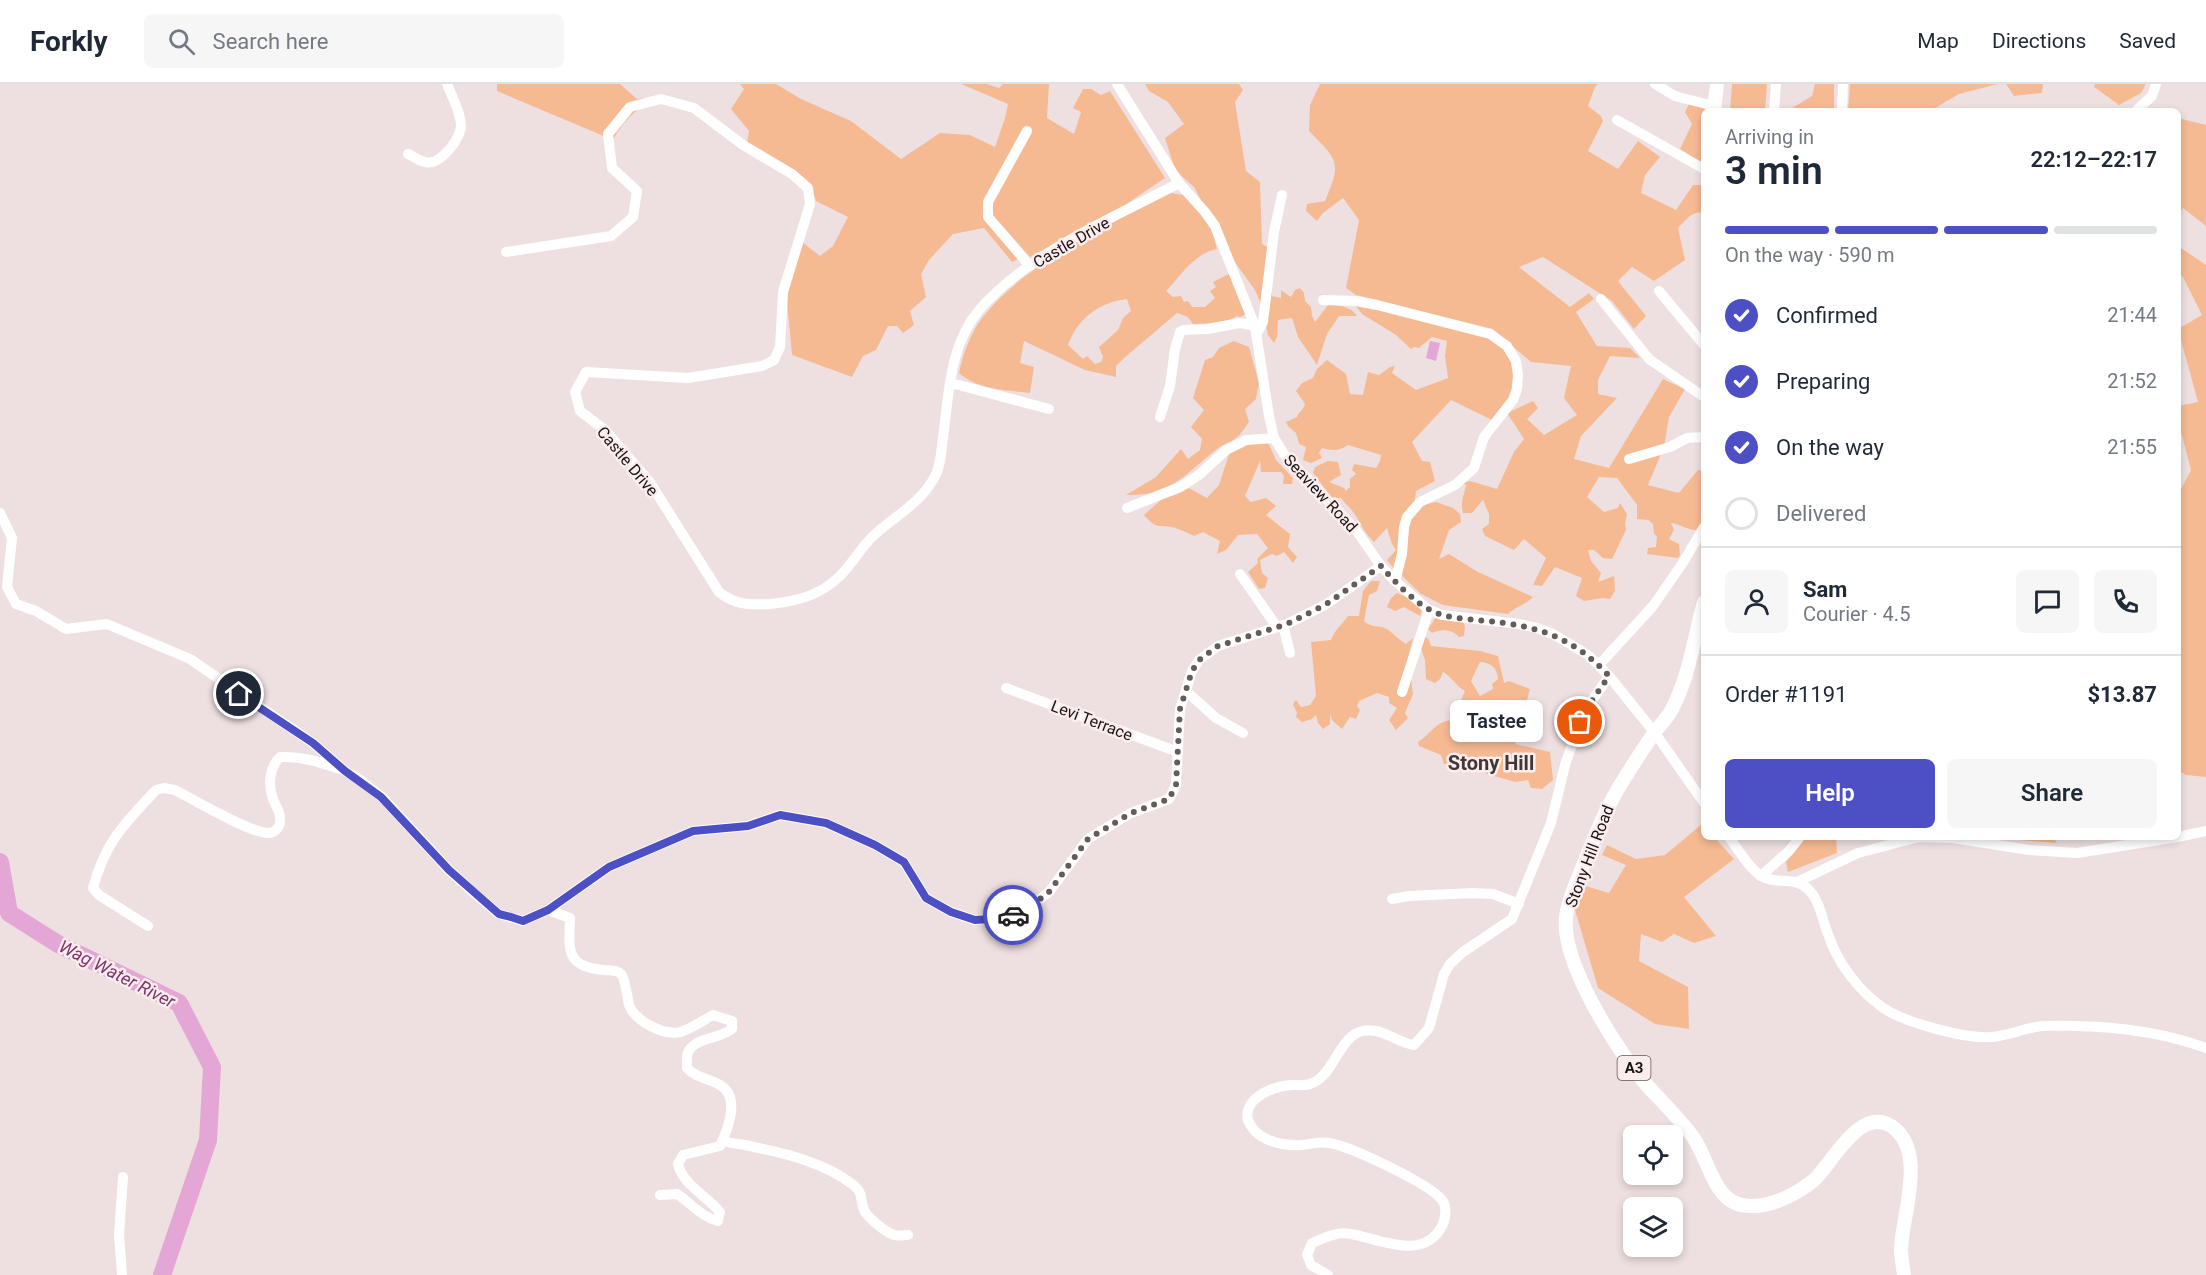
<!DOCTYPE html>
<html lang="en">
<head>
<meta charset="utf-8">
<style>
  :root { --surface:#fff; --page:#f6f6f7; --text:#1f2937; --muted:#747a83; --line:#e0e1e3; --accent:#4d4fc5 }
  body { margin:0; font-family:Roboto,sans-serif; background:var(--page); color:var(--text); height:100vh; display:flex; flex-direction:column; font-size:22px; white-space:nowrap }
  * { box-sizing:border-box; margin:0 }
  p { font-size:20px; color:var(--muted) }
  .icon { flex:none; width:33px; height:33px; fill:none; stroke:currentColor; stroke-width:2; stroke-linecap:round; stroke-linejoin:round }
  .map { position:relative; flex:1; overflow:hidden }
  .panel { position:absolute; left:1701px; top:24px; width:480px; height:732px; display:flex; flex-direction:column; background:var(--surface); border-radius:9px; box-shadow:0 3px 9px #0003 }
  .panel>* { flex:none }
  .fabs { position:absolute; left:1623px; top:1041px; display:grid; gap:12px }
  .fabs a { display:grid; place-items:center; width:60px; height:60px; border-radius:9px; background:var(--surface); box-shadow:0 3px 9px #0003; font-size:30px }
  .pin { position:absolute; display:grid; place-items:center; width:51px; height:51px; color:#fff; margin:-26px; border:3px solid #fff; border-radius:50%; box-shadow:0 2px 6px #0007 }
  .courier { position:absolute; display:grid; place-items:center; width:60px; height:60px; margin:-30px; border:4px solid #4d4fc5; border-radius:50%; background:#fff; color:#222; box-shadow:0 2px 8px #0007 }
  .bubble { position:absolute; height:42px; border-radius:9px; background:var(--surface); box-shadow:0 3px 9px #0003; font-size:20px; font-weight:600; line-height:42px; text-align:center }
  .headline em { font-style:normal; font-weight:600 }
  .headline div { display:flex; flex-direction:column-reverse }
  .headline { display:flex; align-items:center; justify-content:space-between; height:102px; padding:0 24px }
  h1 { font-size:39px; font-weight:600; line-height:45px }
  .bar { display:grid; grid-template-columns:repeat(4,1fr); gap:9px 6px; align-content:center; height:72px; padding:0 24px }
  .bar i { height:8px; border-radius:4px; background:var(--line) }
  .bar .selected { background:var(--accent) }
  .bar p { grid-column:span 4 }
  .line { display:flex; align-items:center; gap:15px; padding:0 24px; border-top:2px solid var(--line) }
  .line div { flex:1 }
  .round { display:grid; place-items:center; flex:none; width:63px; height:63px; border-radius:9px; background:var(--page) }
  ol { padding:0 24px; list-style:none }
  li { display:flex; align-items:center; gap:18px; height:66px }
  li p { margin-inline-start:auto }
  li .icon { padding:6px; border-radius:50%; background:var(--accent); color:#fff; stroke-width:4 }
  li:last-child { color:var(--muted) }
  li i { width:33px; height:33px; border:3px solid var(--line); border-radius:50% }
  .action { display:flex; gap:12px; margin-top:auto; padding:12px 24px }
  .action a { flex:1; height:69px; border-radius:9px; background:var(--accent); color:#fff; font-size:24px; font-weight:600; line-height:69px; text-align:center }
  .action a+a { background:var(--page); color:var(--text) }
  header { display:flex; align-items:center; gap:36px; box-sizing:border-box; height:84px; padding:0 30px; background:var(--surface); border-bottom:2px solid var(--line) }
  header strong { font-size:28px }
  nav { display:flex; gap:33px; margin-inline-start:auto; font-size:21px }
  .search { width:420px; height:54px; background:var(--page); display:flex; align-items:center; gap:15px; box-sizing:border-box; padding:0 21px; border-radius:9px; color:var(--muted); font-size:22px }
  .map>svg:first-child { display:block }
  .green { fill:#f6ba93; fill-rule:evenodd }
  .water { fill:#e4a6d5 }
  .lines { fill:none; stroke-linecap:round; stroke-linejoin:round }
  .river { stroke:#e4a6d5; stroke-width:18 }
  .minor { stroke:#fff; stroke-width:10 }
  .major { stroke:#fff; stroke-width:14 }
  .done { stroke:#645b5b; stroke-width:6; stroke-dasharray:0 10.8 }
  .route { stroke:#4d4fc5; stroke-width:8 }
  .labels { text-anchor:middle; stroke-width:5; stroke-linejoin:round; paint-order:stroke }
  .shield { fill:#fbeded; stroke:#5d5555; stroke-width:1.5 }
  .shield-label { font-size:15px; font-weight:bold; fill:#191414 }
  .street-label { font-size:16px; fill:#191414; stroke:#fbeded }
  .water-label { font-size:18px; font-style:italic; fill:#7d346e; stroke:#fbeded }
  .quarter-label { font-size:20px; font-weight:bold; fill:#423737; stroke:#fbeded }
</style>
</head>
<body>
<header>
<strong>Forkly</strong>
<div class="search"><svg class="icon" aria-label="search" viewBox="0 0 24 24"><circle cx="10" cy="10" r="6"/><path d="M15 15l6 6"/></svg>Search here</div>
<nav><a>Map</a><a>Directions</a><a>Saved</a></nav>
</header>
<div class="map">
<svg width="2206" height="1191" viewBox="0 0 2206 1191">
  <rect width="100%" height="100%" fill="#eee0e0"/>
  <!-- green -->
  <g class="green">
    <path d="M497 0H620L637 15 658 13C637 25 625 34 613 56L497 7Z"/>
    <path d="M740 0H776L801 15 851 37 901 75 940 49 970 51 995 63 1005 34 1008 20 961 0H987L999 4 1003 0H1049L1047 34 1074 50 1081 28 1073 24 1083 5H1091L1101 11 1110 7 1165 94 1113 129 1030 173 999 138 991 143 1018 175 1012 178 984 144 953 150 929 176 921 190 926 213 910 227 914 241 903 249 897 242H888L876 266 863 272 852 293 792 271 787 217 790 196 802 158 820 172 833 162 848 133 816 117 811 101 747 59 749 47 731 25 744 5Z"/>
    <path d="M1145 0H1239L1243 6 1235 18 1246 87 1260 98 1262 160 1271 165 1268 183 1272 212 1281 214V206L1291 213 1295 206 1300 204 1304 209 1305 217 1311 223 1312 232 1315 238 1328 221C1338 221 1351 222 1357 232H1339L1327 250 1317 281 1298 253 1292 234 1278 236 1277 253 1274 259 1268 251 1262 222 1255 206 1232 174 1194 103 1175 86 1165 54 1184 40 1168 18 1149 7Z"/>
    <path d="M1320 0H1598L1595 3 1588 22 1601 32 1603 37 1588 67 1618 85 1638 57 1660 73 1645 91 1641 109 1676 126 1693 101H1704V129C1692 126 1686 136 1678 144L1685 176 1654 197 1632 183 1618 197 1646 232 1634 245 1612 217 1543 173 1519 183 1570 223 1589 209 1594 215 1576 228 1597 262 1630 264 1640 274 1610 272 1598 296V310L1617 314 1581 352 1574 375 1609 384 1663 295 1685 305 1669 333 1664 363 1648 401 1679 409 1698 386 1704 387V437L1699 446C1687 447 1681 440 1671 439L1674 446 1669 455 1679 460 1680 471 1678 474 1647 470 1648 464 1656 463 1657 452 1654 450 1653 440 1648 436 1637 435V421L1617 394 1599 393 1587 413 1604 428 1618 424 1620 419 1627 430 1625 439 1626 446 1612 475 1603 474 1594 466H1588L1591 477 1601 489 1598 498 1614 492 1615 507 1610 515 1603 514 1584 517 1576 512 1582 494 1555 483 1542 502 1533 501 1546 474 1524 455 1514 466 1485 452 1482 445 1489 440V430L1483 416 1472 429H1463C1460 418 1464 412 1466 401L1463 399 1470 397 1497 405 1514 368 1524 355 1507 329 1533 317 1538 324 1527 335 1544 351 1577 331 1564 314 1571 282 1531 278 1493 245 1356 211 1346 204 1359 136 1343 114 1323 129 1317 137 1306 127 1307 120 1325 117C1342 77 1338 77 1309 47L1310 21Z"/>
    <path d="M1732 0H1767L1765 27H1730Z"/>
    <path d="M1815 0H1834V27H1787L1812 12Z"/>
    <path d="M1850 0H1998L1959 10 1935 24 1934 27H1848Z"/>
    <path d="M2006 0H2043L2042 9 2014 12Z"/>
    <path d="M2095 0H2146L2141 9 2119 21 2094 3Z"/>
    <path d="M1690 18 1702 21 1706 27H1704V80L1680 65 1692 40 1685 28Z"/>
    <path d="M2178 34 2206 41V142L2183 124 2178 131Z"/>
    <path d="M1170 109 1183 111 1210 140 1217 165C1193 170 1183 190 1166 207L1173 213 1181 212 1184 218 1188 217 1192 223H1205L1215 214 1210 207 1216 203 1213 198 1231 189 1248 229 1240 233 1237 232C1222 241 1210 239 1193 240L1188 233 1177 229 1123 275 1116 282V293L1085 286 1024 257 1020 279 1034 283 1030 309C1006 306 978 306 959 289 963 270 970 250 982 234 1026 178 1108 141 1170 109ZM1127 215 1131 227 1123 234 1118 246 1099 263 1103 273 1101 278 1095 280 1087 272 1083 275 1068 261C1078 234 1100 218 1127 215Z"/>
    <path d="M2178 162 2206 181V693L2186 691 2178 686V411L2191 386 2178 336V322L2198 318 2178 245 2202 231 2183 193 2178 188Z"/>
    <path d="M1353 218 1488 252 1504 265 1513 279 1514 291 1510 314 1492 336 1451 316 1412 358 1422 377 1430 378 1435 397 1416 407 1414 423 1394 485 1387 476 1396 466 1392 460 1387 444 1374 458C1366 450 1362 443 1357 434 1353 426 1346 421 1341 414H1332L1313 389 1315 383 1328 377 1338 378 1341 391 1329 398 1344 404 1346 407 1350 403V395L1356 390 1352 386 1354 380 1376 384 1380 377 1381 371 1348 361C1340 367 1332 367 1322 364L1319 369 1322 374 1311 379 1303 376 1306 363 1299 360 1296 349 1288 342 1286 338 1297 333C1298 328 1304 326 1305 320L1296 307 1302 299 1313 294 1317 285 1327 276 1346 290 1350 310 1363 311 1368 288 1379 291 1390 283 1395 282 1392 289 1416 306 1448 294 1445 272 1447 257 1432 253 1419 264 1414 263 1411 265 1396 251 1362 230Z"/>
    <path d="M1234 257 1249 263 1259 299 1256 315 1245 325 1249 338C1245 343 1242 349 1237 353 1232 358 1223 360 1217 365 1185 390 1170 413 1126 411L1156 393 1181 365 1188 375 1200 366 1202 355 1191 343 1204 326 1193 314 1205 276 1213 273 1219 264Z"/>
    <path d="M1266 354 1276 376 1293 394 1292 400H1283L1284 392 1281 388H1261L1260 377 1245 412 1251 418 1266 414 1276 422 1266 431 1290 450 1288 463 1297 473 1293 479 1284 468 1277 472 1272 470 1260 476 1262 489 1268 494 1265 504 1259 505 1248 488 1258 479 1257 475 1268 464 1257 450 1238 451 1226 466 1217 470 1220 457 1203 448 1194 452C1188 449 1182 446 1175 444 1158 439 1159 448 1144 431L1163 414 1175 411 1189 404 1207 414 1219 401 1230 367Z"/>
    <path d="M1436 418 1453 424 1460 430 1461 438 1449 446 1439 475 1449 470 1478 488 1533 513C1525 521 1515 523 1508 530L1443 521 1421 510 1402 492 1410 436 1422 421Z"/>
    <path d="M1371 497H1380L1377 507 1369 511 1364 537C1372 544 1379 541 1387 545 1394 550 1399 556 1406 560L1413 554 1400 607 1410 589 1413 610 1405 629 1408 634 1396 646 1389 636 1397 624 1389 619V613L1377 609 1359 617 1357 622 1360 626 1356 635 1350 633 1342 645 1332 636 1330 630V640L1323 645 1318 639 1316 631 1312 635 1302 638 1296 633 1297 629 1293 620 1296 616 1301 623 1310 621 1316 612 1311 558 1331 556C1335 545 1342 541 1348 532H1359L1363 507Z"/>
    <path d="M1397 509 1406 513 1422 525 1420 532 1404 523 1395 527 1387 523 1391 514Z"/>
    <path d="M1436 533 1463 538 1465 542 1464 552 1459 553C1452 545 1441 545 1432 549L1428 545Z"/>
    <path d="M1424 551 1429 556 1431 562 1480 567 1498 572 1504 599 1509 597 1530 605 1515 660 1550 668 1553 696 1542 705 1531 704 1528 696 1516 698 1501 694 1487 690 1472 681 1444 680 1441 671 1419 662 1418 658C1425 654 1436 641 1441 639 1450 635 1457 637 1463 629L1458 623 1465 607C1456 602 1452 593 1443 588L1440 595 1435 599 1426 595 1425 576 1418 555ZM1480 578C1491 579 1497 583 1498 595L1492 600 1493 605 1480 612 1471 597Z"/>
    <path d="M1702 740 1704 742V753H1714L1734 775 1684 813 1716 852 1694 859 1674 850 1662 858 1641 850 1639 877 1688 903 1689 945 1655 940 1598 904 1575 826 1586 802 1609 809 1626 781 1602 771 1607 761 1636 775 1665 771Z"/>
    <path d="M1806 753H1836L1837 769 1788 788 1786 778Z"/>
    <path d="M1983 753H2053L2057 759Z"/>
  </g>
  <!-- water -->
  <path class="water" d="M1430 257 1440 259 1436 277 1426 274Z"/>
  <g class="lines">
    <!-- river -->
    <path class="river" d="M0 778 9 829 58 860 179 919 212 983 208 1056 162 1191"/>
    <!-- minor -->
    <g class="minor">
      <path d="M1117 0 1179 99 1205 128 1215 142 1255 242 1269 332 1274 354 1284 370 1356 446 1381 482 1395 497 1429 526 1442 531 1519 540 1537 544 1553 550 1588 571 1609 592 1655 649 1704 719"/>
      <path d="M1655 0 1675 12 1714 22"/>
      <path d="M1774 27 1776 0"/>
      <path d="M1842 27 1843 0"/>
      <path d="M2136 27 2152 12 2156 0"/>
      <path d="M1617 36 1704 85"/>
      <path d="M1027 47 988 118V133L1030 182"/>
      <path d="M408 70C413 72 419 77 425 78 440 82 461 55 461 41 460 26 452 13 447 0"/>
      <path d="M506 168 611 152 633 133 637 107 612 84 608 50 630 23 661 15 694 24 743 61 792 90 808 104 810 120 783 208 780 263 774 276 762 282 688 294 586 288 575 308 580 327 605 346 649 397 719 508C735 521 750 521 770 520 798 517 819 512 840 492 852 480 860 465 872 453 892 434 921 419 934 394 941 383 941 367 943 354 949 310 949 261 980 225 1030 168 1113 134 1179 99"/>
      <path d="M1659 207 1704 261"/>
      <path d="M1601 215 1649 275 1704 313"/>
      <path d="M1323 216 1356 217 1377 221 1490 250 1507 262 1516 277 1518 291 1517 305 1513 316 1484 353 1474 384 1455 401 1420 418 1407 433 1404 443 1402 470 1395 497"/>
      <path d="M1256 251 1263 238 1274 148 1282 111"/>
      <path d="M951 299 1049 325"/>
      <path d="M1160 333 1170 302 1175 265 1180 248 1184 246 1207 245 1240 239 1255 242"/>
      <path d="M1629 375 1670 363 1687 354 1704 353"/>
      <path d="M1127 424 1180 403 1199 391 1226 366 1246 356 1274 354"/>
      <path d="M0 429 12 454 7 503 16 520 36 527 66 545 107 540 190 575 313 659 345 687 359 695 382 713 449 786 473 808 499 830 523 837 548 826 609 783 693 747 748 742 780 731 826 739 875 761 904 778 926 814 951 828 975 836 1005 834 1028 824 1049 808 1088 755 1131 729 1169 715 1176 701 1180 625 1192 587 1199 576 1218 562 1287 540 1325 521 1381 482"/>
      <path d="M1240 490 1277 543"/>
      <path d="M1283 541 1290 569"/>
      <path d="M1599 581 1653 522 1682 480 1704 443"/>
      <path d="M1006 604 1178 668"/>
      <path d="M1186 607 1216 634 1243 649"/>
      <path d="M1402 608 1429 526"/>
      <path d="M1729 753C1738 765 1748 783 1761 792 1775 801 1795 792 1808 805 1820 816 1822 836 1828 850 1837 878 1858 906 1882 923 1902 938 1965 955 1991 953 2009 952 2026 943 2044 942 2099 941 2154 945 2206 964"/>
      <path d="M2178 753 2206 747"/>
      <path d="M1761 792 1789 767 1800 753"/>
      <path d="M1797 798 1858 769 1919 753 1953 754 2029 766 2077 769 2178 753"/>
      <path d="M1392 815 1409 812 1473 809 1493 810 1519 820"/>
      <path d="M548 826 570 834C569 866 565 882 603 886 609 887 616 885 621 890 626 896 627 913 629 921 635 937 664 952 680 948 689 946 704 936 713 931L732 937V945C720 955 696 953 688 968 686 972 687 979 687 984 696 994 708 994 720 1001 741 1013 728 1045 720 1062L683 1071 678 1080C682 1100 708 1113 720 1128L718 1137C701 1133 691 1119 677 1110L660 1111"/>
      <path d="M148 842 99 811 93 804C105 758 125 739 156 706L164 704 175 706C194 716 250 749 268 749 276 749 281 742 280 734 280 726 274 720 272 712 268 698 270 683 280 673 301 672 320 678 340 685"/>
      <path d="M723 1057C733 1060 743 1060 754 1063 787 1070 825 1079 852 1100 865 1109 859 1117 865 1128 871 1136 885 1148 894 1151 898 1152 904 1151 908 1151"/>
      <path d="M122 1191 119 1151 123 1093"/>
      <path d="M1328 1191 1311 1181 1307 1171 1312 1159C1324 1154 1338 1147 1351 1150 1380 1155 1423 1178 1442 1142 1446 1134 1447 1122 1442 1116 1430 1100 1350 1062 1329 1059 1320 1057 1311 1060 1302 1061 1282 1062 1256 1057 1248 1036 1246 1029 1249 1021 1254 1016 1264 1007 1278 1002 1292 1001 1297 1001 1304 1002 1310 1000 1339 990 1338 940 1376 947 1388 949 1400 959 1414 961L1429 944 1444 890 1450 880 1463 868 1512 835 1551 739 1565 681 1580 638 1593 615 1609 592"/>
    </g>
    <!-- major -->
    <g class="major">
      <path d="M1714 27 1717 0"/>
      <path d="M1704 518C1694 554 1689 594 1671 627 1667 634 1660 641 1655 648 1644 663 1634 679 1624 695 1606 723 1594 754 1582 784 1576 800 1568 816 1566 833 1561 879 1616 964 1645 999 1661 1017 1679 1034 1693 1053 1711 1078 1713 1124 1753 1122 1774 1122 1798 1109 1814 1096 1833 1078 1860 1022 1891 1042 1928 1066 1902 1131 1901 1165 1901 1174 1903 1183 1904 1191"/>
    </g>
  </g>
  <g class="lines">
    <!-- done -->
    <path class="done" d="M1013 831 1028 824 1049 808 1088 755 1131 729 1169 715 1176 701 1180 625 1192 587 1199 576 1218 562 1287 540 1325 521 1381 482C1393 496 1415 519 1432 527 1449 535 1469 535 1487 537 1538 542 1573 553 1609 592L1593 615 1580 638"/>
    <!-- route -->
    <path class="route" d="M239 610 313 659 345 687 381 713 449 786 499 830 511 833 523 837 548 826 609 783 693 747 748 742 780 731 826 739 875 761 904 778 926 814 951 828 975 836 1005 834 1013 831"/>
  </g>
  <g class="labels">
    <!-- shield labels -->
    <rect class="shield" x="1617.5" y="972" width="33" height="24" rx="4.5"/>
    <g class="shield-label">
      <text x="1634" y="989">A3</text>
    </g>
    <!-- street labels -->
    <g class="street-label">
      <text transform="translate(1071 158) rotate(-30)" y="6">Castle Drive</text>
      <text transform="translate(628 377) rotate(50)" y="6">Castle Drive</text>
      <text transform="translate(1321 409) rotate(47)" y="6">Seaview Road</text>
      <text transform="translate(1092 636) rotate(21)" y="6">Levi Terrace</text>
      <text transform="translate(1589 772) rotate(-69)" y="6">Stony Hill Road</text>
    </g>
    <!-- water labels -->
    <g class="water-label">
      <text transform="translate(117 890) rotate(27)" y="6">Wag Water River</text>
    </g>
    <!-- quarter labels -->
    <g class="quarter-label">
      <text x="1491" y="686">Stony Hill</text>
    </g>
  </g>
</svg>
<div class="fabs">
<a><svg class="icon" aria-label="locate" viewBox="0 0 24 24"><circle cx="12" cy="12" r="6"/><path d="M12 2v4M12 18v4M2 12h4M18 12h4"/></svg></a>
<a><svg class="icon" aria-label="layers" viewBox="0 0 24 24"><path d="M12 4l9 5-9 5-9-5zM3 14l9 5 9-5"/></svg></a>
</div>
<div class="pin" style="left:1580px;top:638px;background:#ea580c"><svg class="icon" aria-label="bag" viewBox="0 0 24 24"><path d="M5 8h14l-1 12H6zM9 8a3 3 0 0 1 6 0"/></svg></div>
<div class="pin" style="left:239px;top:610px;background:#1f2937"><svg class="icon" aria-label="home" viewBox="0 0 24 24"><path d="M3 11l9-7 9 7M6 9v11h12V9"/></svg></div>
<div class="courier" style="left:1013px;top:831px"><svg class="icon" aria-label="car" viewBox="0 0 24 24"><path d="M5 17H2v-5l4-1 3-4h7l3 4 3 1v5h-3M9 17h6M6 11h13"/><circle cx="7" cy="17" r="2"/><circle cx="17" cy="17" r="2"/></svg></div>
<div class="bubble" style="left:1450px;top:616px;width:93px">Tastee</div>
<section class="panel">
<div class="headline"><div><h1>3 min</h1><p>Arriving in</p></div><em>22:12–22:17</em></div>
<div class="bar"><i class="selected"></i><i class="selected"></i><i class="selected"></i><i></i><p>On the way · 590 m</p></div>
<ol>
<li><svg class="icon" aria-label="check" viewBox="0 0 24 24"><path d="M5 12l5 5 9-10"/></svg>Confirmed<p>21:44</p></li>
<li><svg class="icon" aria-label="check" viewBox="0 0 24 24"><path d="M5 12l5 5 9-10"/></svg>Preparing<p>21:52</p></li>
<li><svg class="icon" aria-label="check" viewBox="0 0 24 24"><path d="M5 12l5 5 9-10"/></svg>On the way<p>21:55</p></li>
<li><i></i>Delivered</li>
</ol>
<div class="line" style="height:108px"><a class="round"><svg class="icon" aria-label="person" viewBox="0 0 24 24"><circle cx="12" cy="8" r="4"/><path d="M4 21q1-7 8-7t8 7"/></svg></a><div><b>Sam</b><p>Courier · 4.5</p></div><a class="round"><svg class="icon" aria-label="chat" viewBox="0 0 24 24"><path d="M4 5h16v11H9l-5 4z"/></svg></a><a class="round"><svg class="icon" aria-label="phone" viewBox="0 0 24 24"><path d="M5 4h4l2 5-3 2q2 4 5 5l2-3 5 2v4C11 20 4 13 5 4z"/></svg></a></div>
<div class="line" style="height:78px"><div>Order #1191</div><b>$13.87</b></div>
<div class="action"><a>Help</a><a>Share</a></div>
</section>
</div>
</body>
</html>
